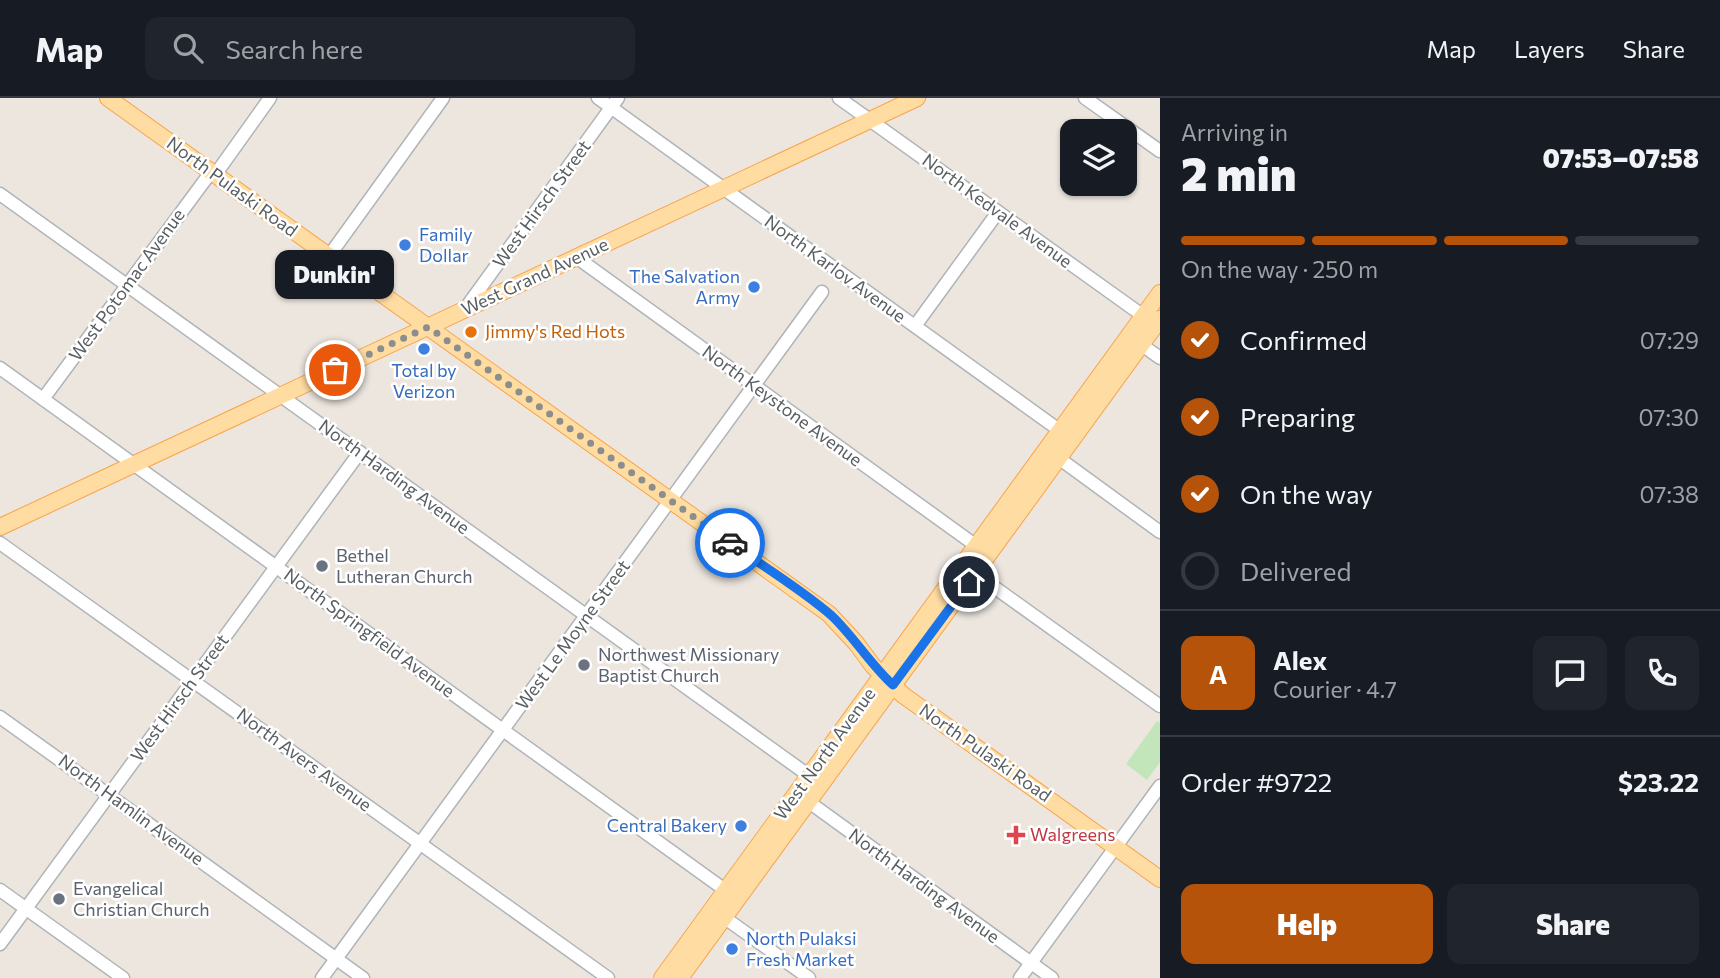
<!DOCTYPE html>
<html lang="en">
<head>
<meta charset="utf-8">
<style>
  :root { --surface:#171b24; --page:#20242c; --text:#f1f3f6; --muted:#9ea1a6; --line:#363941; --accent:#b45309 }
  body { margin:0; font-family:Commissioner,sans-serif; background:var(--page); color:var(--text); height:100vh; display:flex; flex-direction:column; font-size:26px; white-space:nowrap }
  * { box-sizing:border-box; margin:0 }
  p { font-size:23px; color:var(--muted) }
  .icon { flex:none; width:38px; height:38px; fill:none; stroke:currentColor; stroke-width:2; stroke-linecap:round; stroke-linejoin:round }
  .map { position:relative; flex:1; overflow:hidden }
  .drawer { display:flex; flex-direction:column; background:var(--surface); width:560px }
  .drawer>* { flex:none }
  .buttons { position:absolute; left:1060px; top:21px; display:grid; gap:14px }
  .buttons a { display:grid; place-items:center; width:77px; height:77px; border-radius:14px; background:var(--surface); box-shadow:0 2px 5px #0004; font-size:35px }
  .pin { position:absolute; display:grid; place-items:center; width:60px; height:60px; color:#fff; margin:-30px; border:4px solid #fff; border-radius:50%; box-shadow:0 2px 7px #0007 }
  .courier { position:absolute; display:grid; place-items:center; width:70px; height:70px; margin:-35px; border:5px solid #1a73e8; border-radius:50%; background:#fff; color:#222; box-shadow:0 2px 9px #0007 }
  .bubble { position:absolute; height:49px; border-radius:14px; background:var(--surface); box-shadow:0 2px 5px #0004; font-size:23px; font-weight:800; line-height:49px; text-align:center }
  .headline em { font-style:normal; font-weight:800 }
  .headline div { display:flex; flex-direction:column-reverse }
  .headline { display:flex; align-items:center; justify-content:space-between; height:119px; padding:0 21px }
  h1 { font-size:46px; font-weight:800; line-height:52px }
  .bar { display:grid; grid-template-columns:repeat(4,1fr); gap:10px 7px; align-content:center; height:84px; padding:0 21px }
  .bar i { height:9px; border-radius:5px; background:var(--line) }
  .bar .selected { background:var(--accent) }
  .bar p { grid-column:span 4 }
  .line { display:flex; align-items:center; gap:18px; padding:0 21px; border-top:2px solid var(--line) }
  .line div { flex:1 }
  .round { display:grid; place-items:center; flex:none; width:74px; height:74px; border-radius:14px; background:var(--page) }
  ol { padding:0 21px; list-style:none }
  li { display:flex; align-items:center; gap:21px; height:77px }
  li p { margin-inline-start:auto }
  li .icon { padding:7px; border-radius:50%; background:var(--accent); color:#fff; stroke-width:4 }
  li:last-child { color:var(--muted) }
  li i { width:38px; height:38px; border:4px solid var(--line); border-radius:50% }
  .action { display:flex; gap:14px; margin-top:auto; padding:14px 21px }
  .action a { flex:1; height:80px; border-radius:14px; background:var(--accent); color:#fff; font-size:28px; font-weight:800; line-height:80px; text-align:center }
  .action a+a { background:var(--page); color:var(--text) }
  header { display:flex; align-items:center; gap:42px; box-sizing:border-box; height:98px; padding:0 35px; background:var(--surface); border-bottom:2px solid var(--line) }
  header strong { font-size:33px }
  nav { display:flex; gap:38px; margin-inline-start:auto; font-size:24px }
  .search { width:490px; height:63px; background:var(--page); display:flex; align-items:center; gap:18px; box-sizing:border-box; padding:0 24px; border-radius:14px; color:var(--muted); font-size:26px }
  main { display:flex; flex:1; min-height:0 }
  .map>svg:first-child { display:block }
  .green { fill:#c2e6b9 }
  .lines { fill:none; stroke-linecap:round; stroke-linejoin:round }
  .minor-casing { stroke:#b0b4b8; stroke-width:15 }
  .major-casing { stroke:#f8a44c; stroke-width:18 }
  .minor { stroke:#fff; stroke-width:12 }
  .major { stroke:#ffdca1; stroke-width:16 }
  .done { stroke:#8c8e8d; stroke-width:7; stroke-dasharray:0 12.6 }
  .route { stroke:#1a73e8; stroke-width:9 }
  .shop-dot { fill:#3f7fe0; stroke:#fff; stroke-width:2.5 }
  .food-dot { fill:#e8710a; stroke:#fff; stroke-width:2.5 }
  .worship-dot { fill:#6b7280; stroke:#fff; stroke-width:2.5 }
  .health-dot { fill:#e0444e; stroke:#fff; stroke-width:2.5 }
  .labels { text-anchor:middle; stroke-width:5; stroke-linejoin:round; paint-order:stroke }
  .street-label { font-size:18px; fill:#585e61; stroke:#fff }
  .shop-label { font-size:18px; fill:#366cbe; stroke:#fff; text-anchor:start }
  .food-label { font-size:18px; fill:#c56008; stroke:#fff; text-anchor:start }
  .worship-label { font-size:18px; fill:#5b616d; stroke:#fff; text-anchor:start }
  .health-label { font-size:18px; fill:#be3a42; stroke:#fff; text-anchor:start }
</style>
</head>
<body>
<header>
<strong>Map</strong>
<div class="search"><svg class="icon" aria-label="search" viewBox="0 0 24 24"><circle cx="10" cy="10" r="6"/><path d="M15 15l6 6"/></svg>Search here</div>
<nav><a>Map</a><a>Layers</a><a>Share</a></nav>
</header>
<main>
<div class="map">
<svg width="1160" height="880" viewBox="0 0 1160 880">
  <rect width="100%" height="100%" fill="#ece6df"/>
  <!-- green -->
  <path class="green" d="M1157 623 1160 625V664L1147 682 1126 666Z"/>
  <g class="lines">
    <defs>
      <g id="minor">
        <path d="M598 0 1066 337"/>
        <path d="M839 0 1149 222"/>
        <path d="M1085 0 1160 53"/>
        <path d="M215 77 270 0"/>
        <path d="M0 96 815 682"/>
        <path d="M329 158 443 0"/>
        <path d="M576 159 982 452"/>
        <path d="M465 211 618 0"/>
        <path d="M915 228 998 114"/>
        <path d="M1135 242 1160 260"/>
        <path d="M0 270 732 797"/>
        <path d="M43 301 211 74"/>
        <path d="M1053 356 1160 434"/>
        <path d="M0 445 608 880"/>
        <path d="M969 471 1160 608"/>
        <path d="M0 619 363 880"/>
        <path d="M802 699 1052 880"/>
        <path d="M0 792 123 880"/>
        <path d="M718 815 809 880"/>
        <path d="M0 846 360 354"/>
        <path d="M322 880 822 194"/>
        <path d="M1020 880 1160 688"/>
      </g>
      <g id="major">
        <path d="M108 0 829 516 856 545 873 568 903 597 1160 781"/>
        <path d="M0 429 917 0"/>
        <path d="M662 880 1160 195"/>
        <path d="M680 880 1160 221"/>
      </g>
    </defs>
    <!-- minor casing -->
    <use href="#minor" class="minor-casing"/>
    <!-- major casing -->
    <use href="#major" class="major-casing"/>
    <!-- minor -->
    <use href="#minor" class="minor"/>
    <!-- major -->
    <use href="#major" class="major"/>
  </g>
  <g class="lines">
    <!-- done -->
    <path class="done" d="M335 272 428 229 730 445"/>
    <!-- route -->
    <path class="route" d="M730 445C764 469 801 491 832 518 854 539 870 566 893 587L969 484"/>
  </g>
  <!-- markers -->
  <g class="shop-dot">
    <circle cx="405" cy="147" r="7"/>
    <circle cx="754" cy="189" r="7"/>
    <circle cx="424" cy="251" r="7"/>
    <circle cx="741" cy="728" r="7"/>
    <circle cx="732" cy="851" r="7"/>
  </g>
  <circle class="food-dot" cx="471" cy="234" r="7"/>
  <g class="worship-dot">
    <circle cx="322" cy="468" r="7"/>
    <circle cx="584" cy="567" r="7"/>
    <circle cx="59" cy="801" r="7"/>
  </g>
  <path class="health-dot" d="M1012.5 726.5h7v7h7v7h-7v7h-7v-7h-7v-7h7z"/>
  <g class="labels">
    <!-- street labels -->
    <g class="street-label">
      <text transform="translate(232 89) rotate(36)" y="6">North Pulaski Road</text>
      <text transform="translate(542 106) rotate(-54)" y="6">West Hirsch Street</text>
      <text transform="translate(997 113) rotate(36)" y="6">North Kedvale Avenue</text>
      <text transform="translate(835 171) rotate(36)" y="6">North Karlov Avenue</text>
      <text transform="translate(535 179) rotate(-25)" y="6">West Grand Avenue</text>
      <text transform="translate(127 187) rotate(-54)" y="6">West Potomac Avenue</text>
      <text transform="translate(782 308) rotate(36)" y="6">North Keystone Avenue</text>
      <text transform="translate(394 379) rotate(36)" y="6">North Harding Avenue</text>
      <text transform="translate(369 535) rotate(36)" y="6">North Springfield Avenue</text>
      <text transform="translate(573 537) rotate(-54)" y="6">West Le Moyne Street</text>
      <text transform="translate(180 600) rotate(-54)" y="6">West Hirsch Street</text>
      <text transform="translate(985 655) rotate(35)" y="6">North Pulaski Road</text>
      <text transform="translate(825 656) rotate(-54)" y="6">West North Avenue</text>
      <text transform="translate(304 662) rotate(36)" y="6">North Avers Avenue</text>
      <text transform="translate(131 712) rotate(36)" y="6">North Hamlin Avenue</text>
      <text transform="translate(924 788) rotate(36)" y="6">North Harding Avenue</text>
    </g>
    <!-- shop labels -->
    <g class="shop-label">
      <text x="419" y="143">Family<tspan x="419" dy="21">Dollar</tspan></text>
      <text x="740" y="185" text-anchor="end">The Salvation<tspan x="740" dy="21">Army</tspan></text>
      <text x="424" y="279" text-anchor="middle">Total by<tspan x="424" dy="21">Verizon</tspan></text>
      <text x="727" y="734" text-anchor="end">Central Bakery</text>
      <text x="746" y="847">North Pulaksi<tspan x="746" dy="21">Fresh Market</tspan></text>
    </g>
    <!-- food labels -->
    <g class="food-label">
      <text x="485" y="240">Jimmy's Red Hots</text>
    </g>
    <!-- worship labels -->
    <g class="worship-label">
      <text x="336" y="464">Bethel<tspan x="336" dy="21">Lutheran Church</tspan></text>
      <text x="598" y="563">Northwest Missionary<tspan x="598" dy="21">Baptist Church</tspan></text>
      <text x="73" y="797">Evangelical<tspan x="73" dy="21">Christian Church</tspan></text>
    </g>
    <!-- health labels -->
    <g class="health-label">
      <text x="1030" y="743">Walgreens</text>
    </g>
  </g>
</svg>
<div class="buttons">
<a><svg class="icon" aria-label="layers" viewBox="0 0 24 24"><path d="M12 4l9 5-9 5-9-5zM3 14l9 5 9-5"/></svg></a>
</div>
<div class="pin" style="left:335px;top:272px;background:#ea580c"><svg class="icon" aria-label="bag" viewBox="0 0 24 24"><path d="M5 8h14l-1 12H6zM9 8a3 3 0 0 1 6 0"/></svg></div>
<div class="pin" style="left:969px;top:484px;background:#1f2937"><svg class="icon" aria-label="home" viewBox="0 0 24 24"><path d="M3 11l9-7 9 7M6 9v11h12V9"/></svg></div>
<div class="courier" style="left:730px;top:445px"><svg class="icon" aria-label="car" viewBox="0 0 24 24"><path d="M5 17H2v-5l4-1 3-4h7l3 4 3 1v5h-3M9 17h6M6 11h13"/><circle cx="7" cy="17" r="2"/><circle cx="17" cy="17" r="2"/></svg></div>
<div class="bubble" style="left:275px;top:152px;width:119px">Dunkin'</div>
</div>
<section class="drawer">
<div class="headline"><div><h1>2 min</h1><p>Arriving in</p></div><em>07:53–07:58</em></div>
<div class="bar"><i class="selected"></i><i class="selected"></i><i class="selected"></i><i></i><p>On the way · 250 m</p></div>
<ol>
<li><svg class="icon" aria-label="check" viewBox="0 0 24 24"><path d="M5 12l5 5 9-10"/></svg>Confirmed<p>07:29</p></li>
<li><svg class="icon" aria-label="check" viewBox="0 0 24 24"><path d="M5 12l5 5 9-10"/></svg>Preparing<p>07:30</p></li>
<li><svg class="icon" aria-label="check" viewBox="0 0 24 24"><path d="M5 12l5 5 9-10"/></svg>On the way<p>07:38</p></li>
<li><i></i>Delivered</li>
</ol>
<div class="line" style="height:126px"><b class="round" style="background:var(--accent);color:#fff">A</b><div><b>Alex</b><p>Courier · 4.7</p></div><a class="round"><svg class="icon" aria-label="chat" viewBox="0 0 24 24"><path d="M4 5h16v11H9l-5 4z"/></svg></a><a class="round"><svg class="icon" aria-label="phone" viewBox="0 0 24 24"><path d="M5 4h4l2 5-3 2q2 4 5 5l2-3 5 2v4C11 20 4 13 5 4z"/></svg></a></div>
<div class="line" style="height:91px"><div>Order #9722</div><b>$23.22</b></div>
<div class="action"><a>Help</a><a>Share</a></div>
</section>
</main>
</body>
</html>
